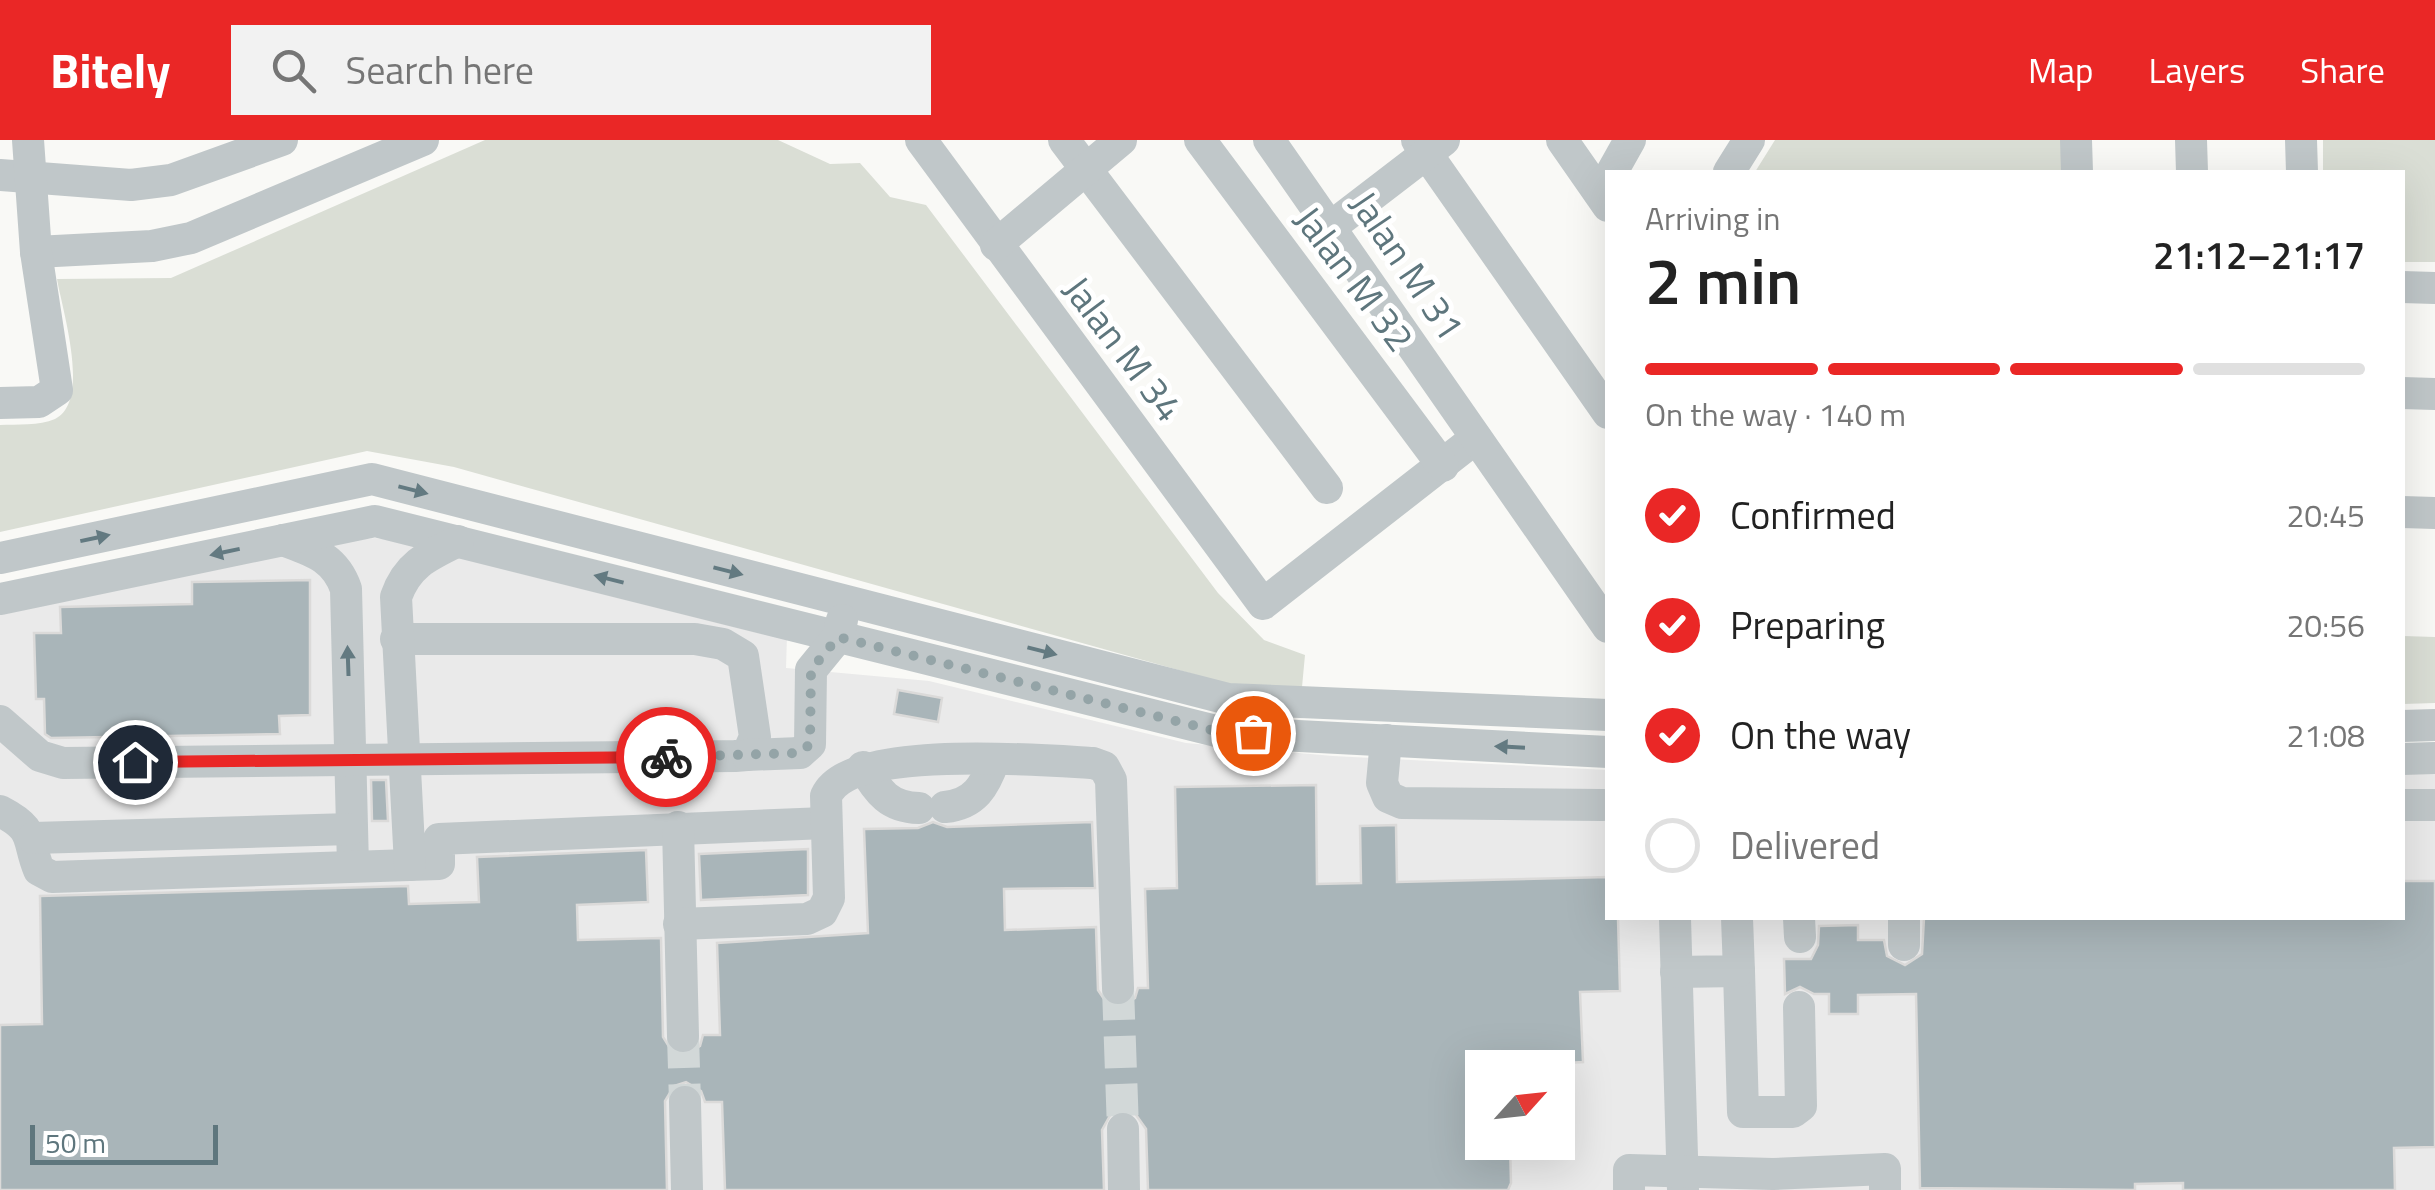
<!DOCTYPE html>
<html lang="en">
<head>
<meta charset="utf-8">
<style>
  :root { --surface:#fff; --page:#f2f2f2; --text:#222; --muted:#767676; --line:#e0e0e0; --accent:#ea2726 }
  body { margin:0; font-family:"Titillium Web",sans-serif; background:var(--page); color:var(--text); height:100vh; display:flex; flex-direction:column; font-size:38px; white-space:nowrap }
  * { box-sizing:border-box; margin:0 }
  p { font-size:32px; color:var(--muted) }
  .icon { flex:none; width:55px; height:55px; fill:none; stroke:currentColor; stroke-width:2; stroke-linecap:round; stroke-linejoin:round }
  .map { position:relative; flex:1; overflow:hidden }
  .sheet { position:absolute; left:1605px; top:30px; width:800px; height:750px; display:flex; flex-direction:column; background:var(--surface); border-radius:0px; box-shadow:0 10px 40px #0002 }
  .sheet>* { flex:none }
  .needle { width:65px; rotate:63deg }
  .buttons { position:absolute; left:1465px; top:910px; display:grid; gap:20px }
  .buttons a { display:grid; place-items:center; width:110px; height:110px; border-radius:0px; background:var(--surface); box-shadow:0 10px 40px #0002; font-size:50px }
  .scale { position:absolute; left:30px; bottom:25px; width:188px; box-sizing:border-box; padding-left:10px; border:5px solid #5e767d; border-top:0; font-size:28px; line-height:35px; white-space:nowrap; color:#5e767d; -webkit-text-stroke:8px #fff; paint-order:stroke }
  .pin { position:absolute; display:grid; place-items:center; width:85px; height:85px; color:#fff; margin:-42px; border:5px solid #fff; border-radius:50%; box-shadow:0 2px 10px #0007 }
  .courier { position:absolute; display:grid; place-items:center; width:100px; height:100px; margin:-50px; border:8px solid #ea2726; border-radius:50%; background:#fff; color:#222; box-shadow:0 2px 12px #0007 }
  .head em { font-style:normal; font-weight:600 }
  .head div { display:flex; flex-direction:column-reverse }
  .head { display:flex; align-items:center; justify-content:space-between; height:170px; padding:0 40px }
  h1 { font-size:65px; font-weight:600; line-height:75px }
  .bar { display:grid; grid-template-columns:repeat(4,1fr); gap:15px 10px; align-content:center; height:120px; padding:0 40px }
  .bar i { height:12px; border-radius:8px; background:var(--line) }
  .bar .active { background:var(--accent) }
  .bar p { grid-column:span 4 }
  ol { padding:0 40px; list-style:none }
  li { display:flex; align-items:center; gap:30px; height:110px }
  li p { margin-inline-start:auto }
  li .icon { padding:10px; border-radius:50%; background:var(--accent); color:#fff; stroke-width:4 }
  li:last-child { color:var(--muted) }
  li i { width:55px; height:55px; border:5px solid var(--line); border-radius:50% }
  header { display:flex; align-items:center; gap:60px; box-sizing:border-box; height:140px; padding:0 50px; background:var(--accent); color:#fff }
  header strong { font-size:48px }
  nav { display:flex; gap:55px; margin-inline-start:auto; font-size:35px }
  .search { width:700px; height:90px; background:var(--page); display:flex; align-items:center; gap:25px; box-sizing:border-box; padding:0 35px; border-radius:0px; color:var(--muted); font-size:38px }
  .map>svg:first-child { display:block }
  .built { fill:#eaeaea; fill-rule:evenodd }
  .green { fill:#daded5 }
  .building { fill:#a9b5b9; stroke:#dbdad9; stroke-width:2.5 }
  .lines { fill:none; stroke-linecap:round; stroke-linejoin:round }
  .minor-tunnel { stroke:#d2d8d8; stroke-width:32; stroke-dasharray:32 16; stroke-linecap:butt }
  .minor { stroke:#c0c7c9; stroke-width:32 }
  .oneway { fill:#637a81 }
  .done { stroke:#94a4a7; stroke-width:10; stroke-dasharray:0 18 }
  .route { stroke:#ea2726; stroke-width:12 }
  .labels { text-anchor:middle; stroke-width:10; stroke-linejoin:round; paint-order:stroke }
  .street-label { font-size:38px; fill:#5e767d; stroke:#fff }
</style>
</head>
<body>
<header>
<strong>Bitely</strong>
<div class="search"><svg class="icon" aria-label="search" viewBox="0 0 24 24"><circle cx="10" cy="10" r="6"/><path d="M15 15l6 6"/></svg>Search here</div>
<nav><a>Map</a><a>Layers</a><a>Share</a></nav>
</header>
<div class="map">
<svg width="2435" height="1050" viewBox="0 0 2435 1050">
  <rect width="100%" height="100%" fill="#f9f9f6"/>
  <!-- built -->
  <path class="built" d="M375 398 449 408 787 495 786 528 929 541 1186 603 1333 616 1607 630 1608 778H2402L2403 634 2435 633V1050H0V475L327 403ZM1482 928H1558V1002H1482Z"/>
  <!-- green -->
  <g class="green">
    <path d="M485 0H778L830 24 860 23 890 57 926 65 1218 453 1264 500 1305 515 1302 547 1232 545 454 327 367 311 0 392V285C17 284 39 286 55 279 91 261 63 173 57 139L171 138Z"/>
    <path d="M1775 0H2065L2066 32H1755Z"/>
    <path d="M2323 0H2435V122H2403L2402 32H2323Z"/>
    <path d="M2403 496 2435 497V563L2403 564Z"/>
  </g>
  <!-- building -->
  <g class="building">
    <path d="M310 440V575L279 576 280 594 51 598 45 594 44 559H36L34 493H61L60 467 192 464V442Z"/>
    <path d="M898 550 942 558 938 582 894 574Z"/>
    <path d="M371 640H386L388 681H372Z"/>
    <path d="M1316 645 1317 744 1361 743 1360 686 1396 685 1397 742 1608 737V778H1618L1620 851 1580 852 1583 922 1482 928V1002H1510L1511 1043 1508 1050H1148L1146 989 1134 972 1124 969 1112 972 1102 990 1104 1050H725L722 962H705L701 951 686 942 674 946 665 961 667 1050H0V885L42 884 40 756 408 746 409 764 479 762 477 717 646 710 648 762 577 765 578 800 661 798 663 897 673 913 684 916 700 906 703 895H720L717 803 868 793 864 689 918 688 933 682 947 687 1092 682 1095 748 1004 749 1005 790 1096 787 1098 850 1108 865 1120 868 1135 858 1138 848H1148L1145 749 1177 748 1175 647Z"/>
    <path d="M808 709V755L701 760 699 714Z"/>
    <path d="M2402 741H2435V1007L2394 1008 2395 1050H2183V1043L2135 1044V1050L1920 1048 1916 854 1858 855V874H1829V854H1814L1800 847 1785 854 1784 819H1811L1818 805 1819 786 1858 785V800H1884L1887 816 1905 825 1922 814 1924 778H2402Z"/>
  </g>
  <g class="lines">
    <!-- minor-tunnel -->
    <g class="minor-tunnel">
      <path d="M1118 848 1123 989"/>
      <path d="M683 896 685 962"/>
    </g>
    <!-- minor -->
    <g class="minor">
      <path d="M921 0 1263 464 1476 298"/>
      <path d="M1064 0 1327 348"/>
      <path d="M1200 0 1443 326"/>
      <path d="M1269 0 1608 487"/>
      <path d="M1417 0 1608 273"/>
      <path d="M1562 0 1608 66"/>
      <path d="M2076 0 2077 32"/>
      <path d="M2191 0 2192 32"/>
      <path d="M2301 0 2302 32"/>
      <path d="M1612 32 1630 0"/>
      <path d="M1729 32 1749 0"/>
      <path d="M0 35 131 45 171 40 282 0"/>
      <path d="M1332 86 1444 0"/>
      <path d="M996 105 1121 0"/>
      <path d="M36 112 152 106 191 98 423 0"/>
      <path d="M2402 147 2435 148"/>
      <path d="M2402 253 2435 254"/>
      <path d="M0 263 39 262 57 250 36 112 28 0"/>
      <path d="M2402 372 2435 373"/>
      <path d="M283 400C312 411 335 417 346 449L353 726"/>
      <path d="M0 418 372 339 1228 559 1608 575"/>
      <path d="M0 459 375 381 1220 592 1608 612"/>
      <path d="M0 581 40 616 63 623 735 616 747 615 755 597 743 516 723 504 695 499H396"/>
      <path d="M2402 586 2435 585"/>
      <path d="M1386 600 1382 643 1388 657 1402 663 1603 665"/>
      <path d="M747 615 800 613 810 604 811 530 838 497 842 480"/>
      <path d="M2402 619 2435 618"/>
      <path d="M863 627C879 652 888 667 919 668"/>
      <path d="M2402 665H2435"/>
      <path d="M945 667C975 664 985 646 994 620"/>
      <path d="M0 671C37 690 26 698 39 730L52 737 439 724V699L825 683"/>
      <path d="M678 687 683 896"/>
      <path d="M33 698 351 689"/>
      <path d="M410 725 396 457C407 425 427 416 458 401"/>
      <path d="M1675 778 1683 1050"/>
      <path d="M1799 778 1800 797"/>
      <path d="M1904 778V805"/>
      <path d="M679 784 807 779 822 772 829 758 826 656C849 604 1040 620 1093 623L1104 627 1111 640 1118 848"/>
      <path d="M1739 831 1743 972H1793L1801 966 1799 867"/>
      <path d="M1676 832 1739 831 1737 778"/>
      <path d="M685 962 687 1050"/>
      <path d="M1123 989 1124 1050"/>
      <path d="M1629 1050V1030L1773 1034 1885 1029V1050"/>
    </g>
  </g>
  <!-- one-way arrows -->
  <defs><path id="oneway-solid" d="M-6-.8H1V-3.2L6.5 0L1 3.2V.8H-6Z" transform="scale(2.5)"/></defs>
  <g class="oneway">
    <use href="#oneway-solid" transform="translate(413 350) rotate(14)"/>
    <use href="#oneway-solid" transform="translate(95 398) rotate(-12)"/>
    <use href="#oneway-solid" transform="translate(225 412) rotate(168)"/>
    <use href="#oneway-solid" transform="translate(728 431) rotate(14)"/>
    <use href="#oneway-solid" transform="translate(609 439) rotate(-166)"/>
    <use href="#oneway-solid" transform="translate(1042 511) rotate(14)"/>
    <use href="#oneway-solid" transform="translate(348 521) rotate(-92)"/>
    <use href="#oneway-solid" transform="translate(1510 607) rotate(-177)"/>
  </g>
  <g class="lines">
    <!-- done -->
    <path class="done" d="M666 617 800 613 810 604 811 530 838 497 1220 592 1253 593"/>
    <!-- route -->
    <path class="route" d="M135 622 666 617"/>
  </g>
  <g class="labels">
    <!-- street labels -->
    <g class="street-label">
      <text transform="translate(1407 126) rotate(56)" y="13">Jalan M 31</text>
      <text transform="translate(1354 139) rotate(53)" y="13">Jalan M 32</text>
      <text transform="translate(1123 209) rotate(53)" y="13">Jalan M 34</text>
    </g>
  </g>
</svg>
<div class="buttons">
<a><svg class="needle" viewBox="-14 -14 28 28"><path d="M0-13l5 13h-10z" fill="#e53935"/><path d="M0 13l5-13h-10z" fill="#767676"/></svg></a>
</div>
<div class="scale">50 m</div>
<div class="pin" style="left:1253px;top:593px;background:#ea580c"><svg class="icon" aria-label="bag" viewBox="0 0 24 24"><path d="M5 8h14l-1 12H6zM9 8a3 3 0 0 1 6 0"/></svg></div>
<div class="pin" style="left:135px;top:622px;background:#1f2937"><svg class="icon" aria-label="home" viewBox="0 0 24 24"><path d="M3 11l9-7 9 7M6 9v11h12V9"/></svg></div>
<div class="courier" style="left:666px;top:617px"><svg class="icon" aria-label="bike" viewBox="0 0 24 24"><circle cx="6" cy="16" r="4"/><circle cx="18" cy="16" r="4"/><path d="M6 16l4-8h5l3 8M10 8l3 8H6M13 5h3"/></svg></div>
<section class="sheet">
<div class="head"><div><h1>2 min</h1><p>Arriving in</p></div><em>21:12–21:17</em></div>
<div class="bar"><i class="active"></i><i class="active"></i><i class="active"></i><i></i><p>On the way · 140 m</p></div>
<ol>
<li><svg class="icon" aria-label="check" viewBox="0 0 24 24"><path d="M5 12l5 5 9-10"/></svg>Confirmed<p>20:45</p></li>
<li><svg class="icon" aria-label="check" viewBox="0 0 24 24"><path d="M5 12l5 5 9-10"/></svg>Preparing<p>20:56</p></li>
<li><svg class="icon" aria-label="check" viewBox="0 0 24 24"><path d="M5 12l5 5 9-10"/></svg>On the way<p>21:08</p></li>
<li><i></i>Delivered</li>
</ol>
</section>
</div>
</body>
</html>
